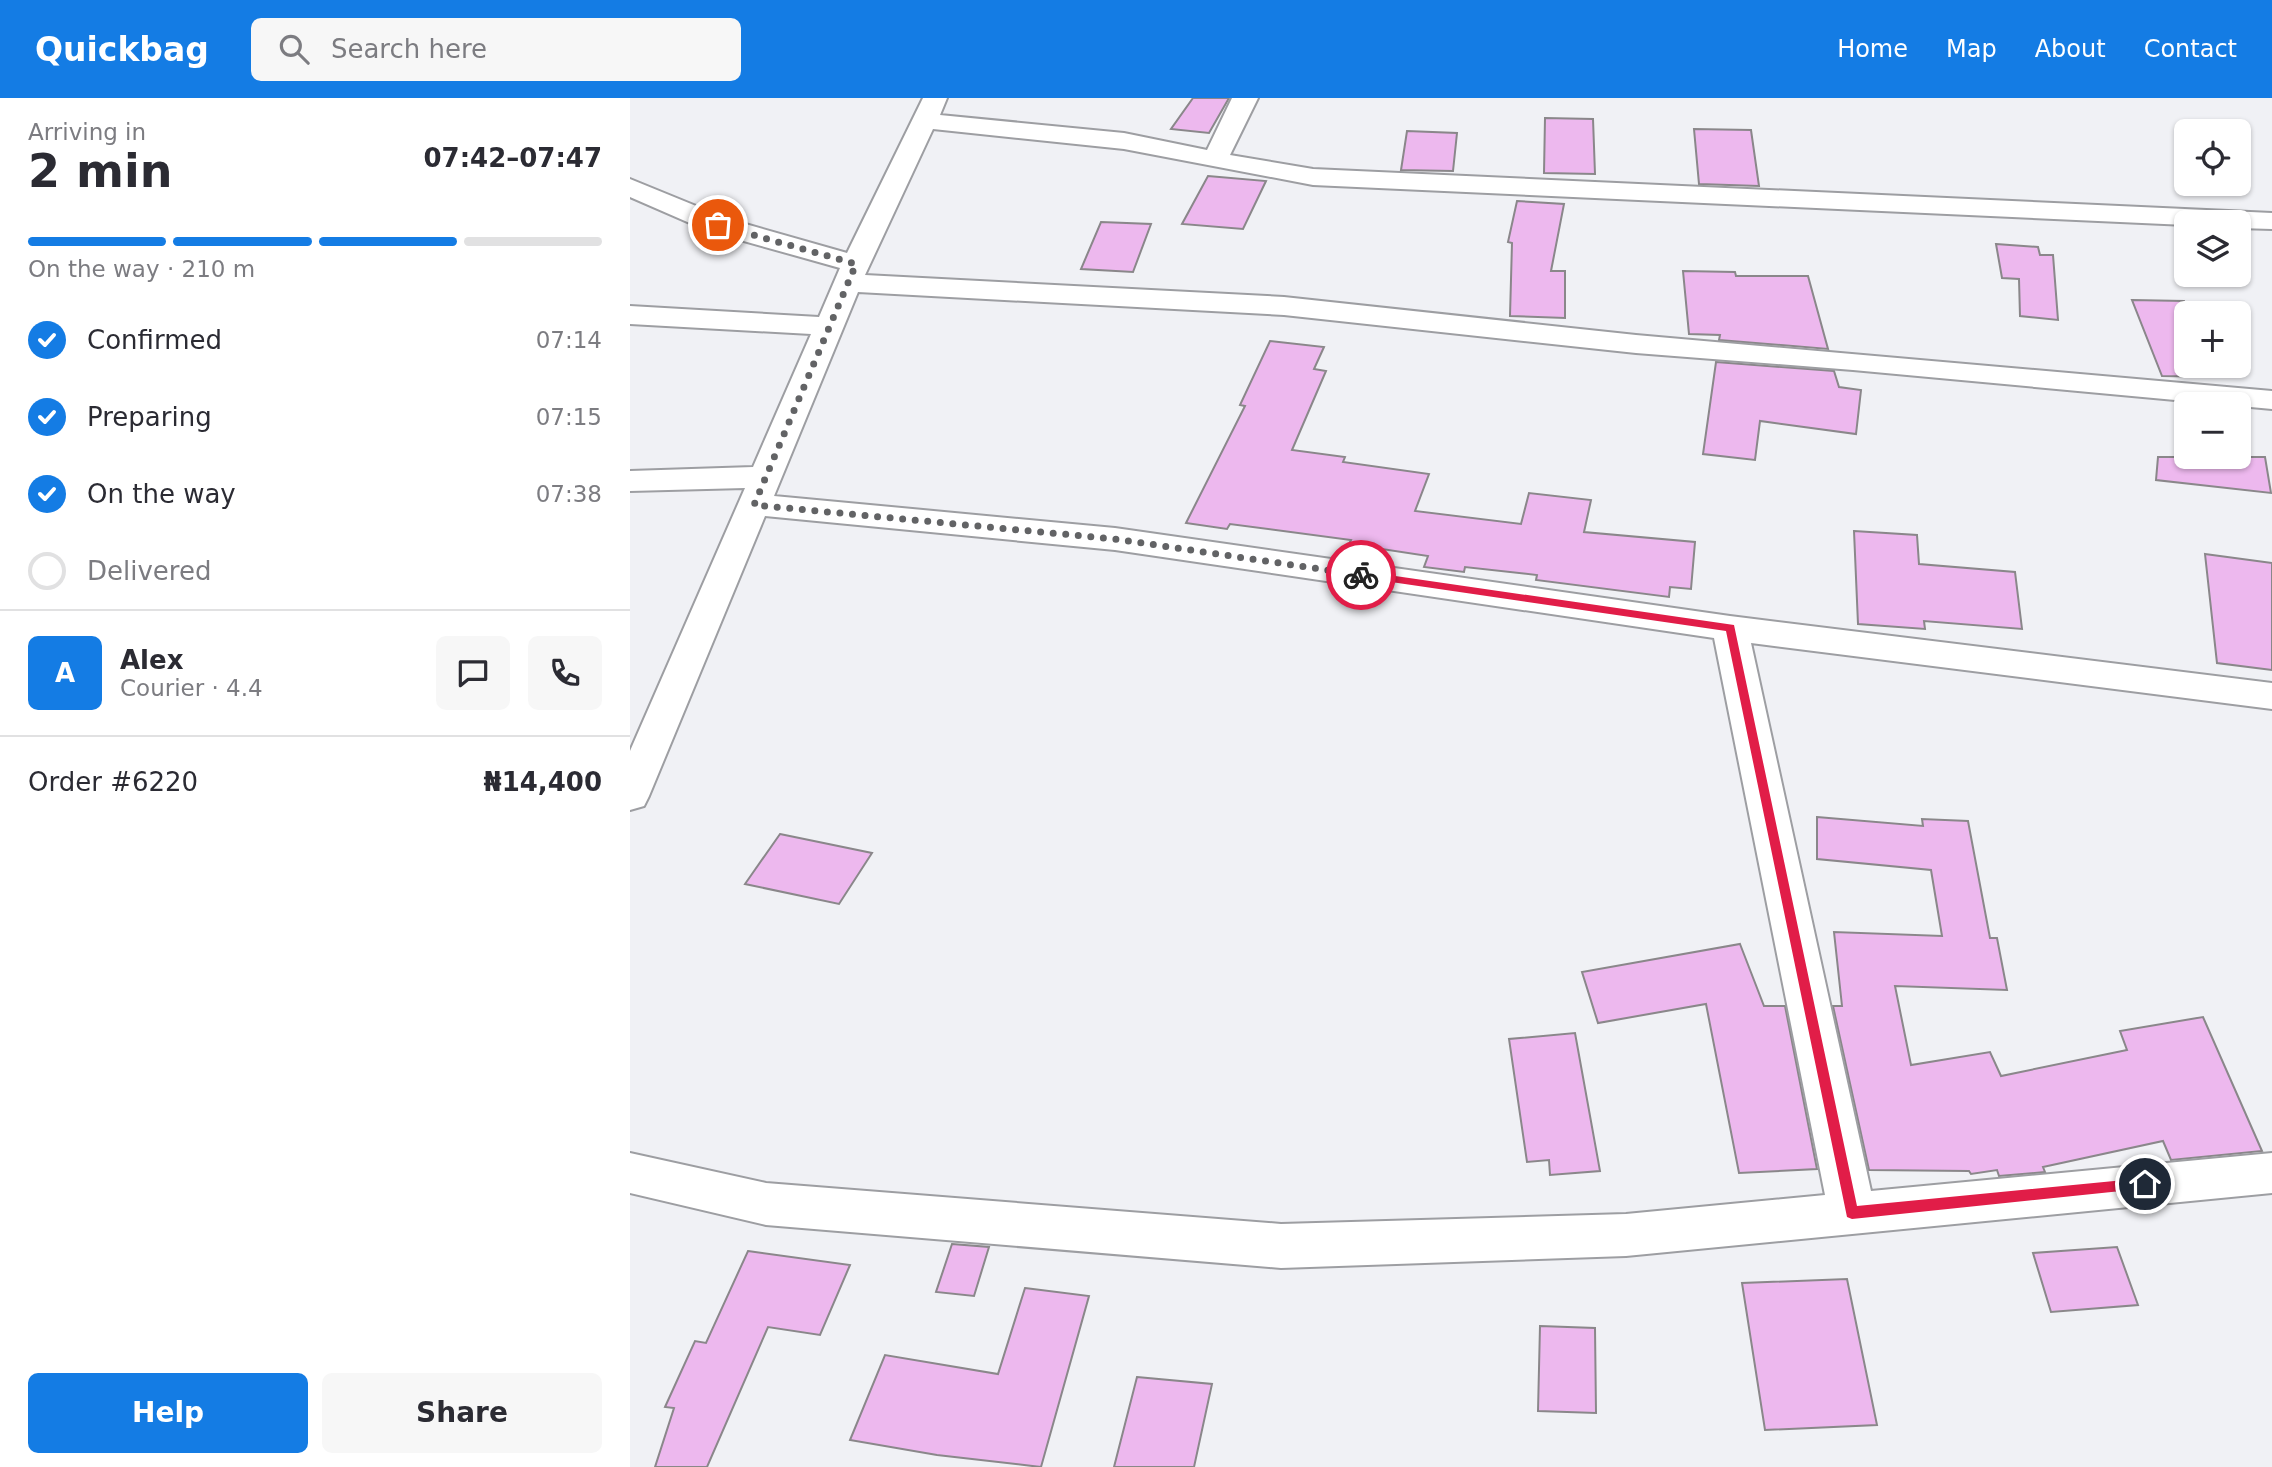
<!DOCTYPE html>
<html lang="en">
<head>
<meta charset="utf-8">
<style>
  :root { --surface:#fff; --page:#f7f7f7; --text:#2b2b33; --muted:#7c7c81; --line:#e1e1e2; --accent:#147ce4 }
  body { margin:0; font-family:"DejaVu Sans",sans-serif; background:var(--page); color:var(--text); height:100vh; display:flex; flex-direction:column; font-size:26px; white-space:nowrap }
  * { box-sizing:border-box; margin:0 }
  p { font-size:23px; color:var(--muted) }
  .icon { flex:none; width:38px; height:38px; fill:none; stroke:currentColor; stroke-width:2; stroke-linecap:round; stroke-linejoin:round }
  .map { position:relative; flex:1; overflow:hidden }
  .details { display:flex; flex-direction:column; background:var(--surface); width:630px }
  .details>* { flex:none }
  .buttons { position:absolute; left:1544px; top:21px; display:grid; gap:14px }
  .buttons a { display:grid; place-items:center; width:77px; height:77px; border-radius:10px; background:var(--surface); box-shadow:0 2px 5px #0004; font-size:35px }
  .pin { position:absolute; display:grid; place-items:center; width:60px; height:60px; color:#fff; margin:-30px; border:4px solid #fff; border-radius:50%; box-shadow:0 2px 7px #0007 }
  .courier { position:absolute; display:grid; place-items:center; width:70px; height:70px; margin:-35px; border:5px solid #e11d48; border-radius:50%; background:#fff; color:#222; box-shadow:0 2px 9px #0007 }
  .head em { font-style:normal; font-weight:700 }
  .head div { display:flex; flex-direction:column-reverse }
  .head { display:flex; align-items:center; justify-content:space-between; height:119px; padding:0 28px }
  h1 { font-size:46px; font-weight:700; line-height:52px }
  .bar { display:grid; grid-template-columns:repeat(4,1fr); gap:10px 7px; align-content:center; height:84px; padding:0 28px }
  .bar i { height:9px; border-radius:5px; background:var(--line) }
  .bar .on { background:var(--accent) }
  .bar p { grid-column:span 4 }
  .line { display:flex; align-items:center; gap:18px; padding:0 28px; border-top:2px solid var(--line) }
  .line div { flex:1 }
  .round { display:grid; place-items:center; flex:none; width:74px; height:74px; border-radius:10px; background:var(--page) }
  ol { padding:0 28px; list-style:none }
  li { display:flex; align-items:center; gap:21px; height:77px }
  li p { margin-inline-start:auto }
  li .icon { padding:7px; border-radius:50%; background:var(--accent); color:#fff; stroke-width:4 }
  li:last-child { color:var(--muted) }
  li i { width:38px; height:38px; border:4px solid var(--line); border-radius:50% }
  .cta { display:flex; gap:14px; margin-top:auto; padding:14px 28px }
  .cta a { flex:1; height:80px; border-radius:10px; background:var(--accent); color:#fff; font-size:28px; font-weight:700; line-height:80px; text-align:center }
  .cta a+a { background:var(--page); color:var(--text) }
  header { display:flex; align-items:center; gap:42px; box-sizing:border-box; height:98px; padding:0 35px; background:var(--accent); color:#fff }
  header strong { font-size:33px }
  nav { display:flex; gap:38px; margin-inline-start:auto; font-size:24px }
  .search { width:490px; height:63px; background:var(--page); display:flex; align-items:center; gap:18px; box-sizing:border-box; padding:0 24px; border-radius:10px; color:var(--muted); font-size:26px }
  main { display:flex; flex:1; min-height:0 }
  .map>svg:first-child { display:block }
  .building { fill:#edb8ee; stroke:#8a878a; stroke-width:2 }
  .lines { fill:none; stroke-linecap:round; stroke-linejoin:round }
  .minor-casing { stroke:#9d9ea2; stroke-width:4 }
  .minor { fill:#fff; fill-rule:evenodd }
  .route { fill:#e11d48 }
  .done { stroke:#626365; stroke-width:7; stroke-dasharray:0 12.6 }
</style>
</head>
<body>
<header>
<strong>Quickbag</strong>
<div class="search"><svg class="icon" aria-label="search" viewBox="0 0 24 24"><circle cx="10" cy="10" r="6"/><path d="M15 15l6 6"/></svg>Search here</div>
<nav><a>Home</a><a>Map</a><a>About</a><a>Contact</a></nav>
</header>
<main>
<section class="details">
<div class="head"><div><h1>2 min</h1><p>Arriving in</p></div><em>07:42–07:47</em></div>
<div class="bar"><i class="on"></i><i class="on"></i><i class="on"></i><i></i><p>On the way · 210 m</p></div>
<ol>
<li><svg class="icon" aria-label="check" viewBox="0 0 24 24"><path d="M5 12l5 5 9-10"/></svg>Confirmed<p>07:14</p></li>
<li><svg class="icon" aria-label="check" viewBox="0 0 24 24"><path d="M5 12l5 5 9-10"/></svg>Preparing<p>07:15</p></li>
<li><svg class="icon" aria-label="check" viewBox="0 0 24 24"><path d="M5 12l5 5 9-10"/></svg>On the way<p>07:38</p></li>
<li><i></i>Delivered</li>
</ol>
<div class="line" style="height:126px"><b class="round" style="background:var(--accent);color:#fff">A</b><div><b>Alex</b><p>Courier · 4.4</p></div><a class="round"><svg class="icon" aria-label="chat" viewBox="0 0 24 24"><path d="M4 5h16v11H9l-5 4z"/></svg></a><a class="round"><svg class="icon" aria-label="phone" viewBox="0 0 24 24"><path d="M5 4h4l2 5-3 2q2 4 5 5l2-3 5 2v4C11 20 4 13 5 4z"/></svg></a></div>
<div class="line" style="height:91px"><div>Order #6220</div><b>₦14,400</b></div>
<div class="cta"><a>Help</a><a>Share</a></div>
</section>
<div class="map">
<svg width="1642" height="1369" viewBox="0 0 1642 1369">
  <rect width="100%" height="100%" fill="#f0f1f5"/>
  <!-- building -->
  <g class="building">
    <path d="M563 0H599L579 35 541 31Z"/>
    <path d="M915 20 963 21 965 76 914 75Z"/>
    <path d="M1064 31 1121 32 1129 88 1069 86Z"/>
    <path d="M777 33 827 35 823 73 771 72Z"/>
    <path d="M578 78 636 83 613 131 552 126Z"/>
    <path d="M887 103 934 106 921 173H935V220L880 218 882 145 878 144Z"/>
    <path d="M471 124 521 126 503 174 451 171Z"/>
    <path d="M1366 146 1408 149 1410 157H1423L1428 222 1390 218 1389 181 1372 180Z"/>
    <path d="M1053 173 1105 174 1106 178H1178L1198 251 1089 242 1090 237 1059 236Z"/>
    <path d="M1502 202 1554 203 1560 215H1556V268H1583L1588 279 1532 278Z"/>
    <path d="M640 243 694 249 684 271 696 273 662 352 715 359 713 364 799 376 785 413 891 426 899 395 961 402 954 434 1065 444 1061 491 1040 489 1039 499 906 482 907 477 835 469 834 474 794 469 798 458 719 446 721 442 600 426 597 431 556 425 615 308 610 307Z"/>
    <path d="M1086 264 1204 273 1209 289 1231 292 1226 336 1130 323 1125 362 1073 356Z"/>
    <path d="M1528 359H1635L1641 395 1526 382Z"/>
    <path d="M1224 433 1287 437 1289 466 1385 474 1392 531 1294 523 1295 531 1228 526Z"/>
    <path d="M1575 456 1642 465V572L1587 565Z"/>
    <path d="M1187 719 1293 728 1292 721 1338 723 1360 840H1367L1377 892 1265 888 1281 967 1360 954 1371 978 1497 952 1490 933 1573 919 1632 1053 1541 1062 1533 1043 1413 1069 1415 1074 1369 1078 1367 1072 1341 1076 1339 1073 1239 1072 1203 908H1212L1204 834 1312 838 1301 772 1187 761Z"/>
    <path d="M150 736 242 755 209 806 115 786Z"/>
    <path d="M1110 846 1134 908H1155L1187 1071 1109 1075 1076 906 968 925 952 874Z"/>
    <path d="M945 935 970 1073 920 1077 919 1062 897 1064 879 941Z"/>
    <path d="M322 1146 359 1149 344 1198 306 1194Z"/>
    <path d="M1487 1149 1508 1207 1421 1214 1403 1155Z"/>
    <path d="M118 1153 220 1167 190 1237 138 1229 77 1369H25L44 1310 35 1309 65 1243 76 1245Z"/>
    <path d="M1217 1181 1247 1327 1135 1332 1112 1185Z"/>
    <path d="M395 1190 459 1198 411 1369 307 1357 220 1342 255 1257 368 1276Z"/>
    <path d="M910 1228 965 1230 966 1315 908 1313Z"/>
    <path d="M507 1279 582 1286 564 1369H484Z"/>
  </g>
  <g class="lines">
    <defs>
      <path id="minor" d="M293 0H317L310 17 494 35 577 52 602 0H628L600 57 683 71 1642 115V131L1608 130V124H1556V127L683 87 494 51 303 31 235 177 654 199 1006 237 1642 293V311L1223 272 1006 255 654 217 228 194 144 398 485 430 1100 518 1642 585V611L1121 545 1241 1093 1642 1055V1095L996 1158 651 1170 136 1127 0 1095V1055L136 1085 651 1126 996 1116 1195 1097 1084 540 485 452 135 418 19 698 14 708 0 712V653L115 390 0 393V373L123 369 181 236 0 226V208L189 219 210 170 78 133 0 99V81L98 121 217 155Z"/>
    </defs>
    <!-- minor casing -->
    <use href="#minor" class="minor-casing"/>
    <!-- minor -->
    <use href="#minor" class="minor"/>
  </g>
  <!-- route -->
  <path class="route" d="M731 473 1104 527 1227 1108 1515 1080 1520 1082V1090L1222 1121 1217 1119 1096 533 727 479 726 477Z"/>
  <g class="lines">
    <!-- done -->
    <path class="done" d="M88 127 226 166 124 407 485 441 731 477"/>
  </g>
</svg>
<div class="buttons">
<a><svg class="icon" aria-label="locate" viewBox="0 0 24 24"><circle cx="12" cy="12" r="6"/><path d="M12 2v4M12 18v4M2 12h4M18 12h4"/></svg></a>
<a><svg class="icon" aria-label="layers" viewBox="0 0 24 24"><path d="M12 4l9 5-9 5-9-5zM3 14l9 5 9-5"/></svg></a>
<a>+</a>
<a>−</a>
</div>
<div class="pin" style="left:88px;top:127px;background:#ea580c"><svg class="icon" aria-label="bag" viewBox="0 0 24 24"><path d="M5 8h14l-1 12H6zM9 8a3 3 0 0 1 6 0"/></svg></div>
<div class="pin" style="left:1515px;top:1086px;background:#1f2937"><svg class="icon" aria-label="home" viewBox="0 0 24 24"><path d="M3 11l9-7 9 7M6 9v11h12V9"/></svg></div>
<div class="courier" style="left:731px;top:477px"><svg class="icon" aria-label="bike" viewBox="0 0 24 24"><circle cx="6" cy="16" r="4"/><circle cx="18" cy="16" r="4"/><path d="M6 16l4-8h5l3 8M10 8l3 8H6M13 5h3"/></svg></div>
</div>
</main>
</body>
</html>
